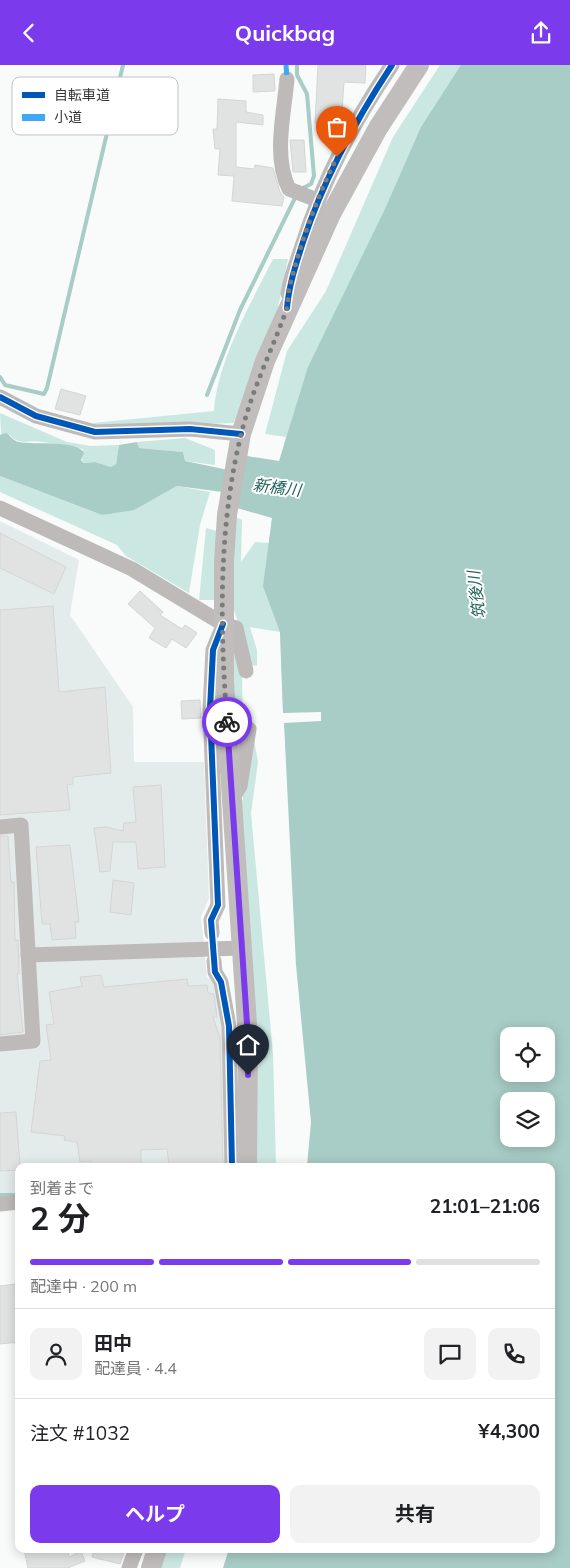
<!DOCTYPE html>
<html lang="ja">
<head>
<meta charset="utf-8">
<style>
  :root { --surface:#fff; --page:#f2f2f2; --text:#202124; --muted:#757577; --line:#e0e0e0; --accent:#7c3aed }
  body { margin:0; font-family:Mulish,"Noto Sans JP",sans-serif; background:var(--page); color:var(--text); height:100vh; display:flex; flex-direction:column; font-size:19px; white-space:nowrap }
  * { box-sizing:border-box; margin:0 }
  p { font-size:16px; color:var(--muted) }
  .icon { flex:none; width:28px; height:28px; fill:none; stroke:currentColor; stroke-width:2; stroke-linecap:round; stroke-linejoin:round }
  .map { position:relative; flex:1; overflow:hidden }
  .panel { position:absolute; left:15px; top:1098px; width:540px; height:390px; display:flex; flex-direction:column; background:var(--surface); border-radius:10px; box-shadow:0 2px 12px #0003 }
  .panel>* { flex:none }
  .fabs { position:absolute; left:500px; top:962px; display:grid; gap:10px }
  .fabs a { display:grid; place-items:center; width:55px; height:55px; border-radius:10px; background:var(--surface); box-shadow:0 2px 12px #0003; font-size:25px }
  .pin { position:absolute; display:grid; place-items:center; width:42px; height:42px; color:#fff; margin:-51px -21px; border-radius:50% 50% 50% 0; rotate:-45deg; box-shadow:0 0 5px #0007 }
  .pin .icon { rotate:45deg }
  .courier { position:absolute; display:grid; place-items:center; width:50px; height:50px; margin:-25px; border:4px solid #7c3aed; border-radius:50%; background:#fff; color:#222; box-shadow:0 1px 6px #0007 }
  .summary em { font-style:normal; font-weight:700 }
  .summary div { display:flex; flex-direction:column-reverse }
  .summary { display:flex; align-items:center; justify-content:space-between; height:85px; padding:0 15px }
  h1 { font-size:32px; font-weight:700; line-height:38px }
  .bar { display:grid; grid-template-columns:repeat(4,1fr); gap:8px 5px; align-content:center; height:60px; padding:0 15px }
  .bar i { height:6px; border-radius:4px; background:var(--line) }
  .bar .active { background:var(--accent) }
  .bar p { grid-column:span 4 }
  .line { display:flex; align-items:center; gap:12px; padding:0 15px; border-top:1px solid var(--line) }
  .line div { flex:1 }
  .round { display:grid; place-items:center; flex:none; width:52px; height:52px; border-radius:10px; background:var(--page) }
  .button { display:flex; gap:10px; margin-top:auto; padding:10px 15px }
  .button a { flex:1; height:58px; border-radius:10px; background:var(--accent); color:#fff; font-size:20px; font-weight:700; line-height:58px; text-align:center }
  .button a+a { background:var(--page); color:var(--text) }
  header { display:flex; justify-content:space-between; align-items:center; height:65px; padding:0 15px; background:var(--accent); color:#fff; font-size:22px; font-weight:700 }
  .map>svg:first-child { display:block }
  .built { fill:#e4eceb }
  .green { fill:#cbe7e2 }
  .water { fill:#a8ccc6; fill-rule:evenodd }
  .lines { fill:none; stroke-linecap:round; stroke-linejoin:round }
  .stream { stroke:#a8ccc6; stroke-width:4 }
  .building { fill:#e1e3e3; stroke:#d4d6d5 }
  .minor { stroke:#bebaba; stroke-width:15 }
  .major { stroke:#c1bdbd; stroke-width:20 }
  .quiet { stroke:#3fa9f5; stroke-width:5; stroke-dasharray:10 5; stroke-linecap:butt }
  .cycleway-casing { stroke:#fff; stroke-width:9 }
  .cycleway { stroke:#0057b8; stroke-width:6 }
  .done { stroke:#7a7c7c; stroke-width:5; stroke-dasharray:0 9 }
  .route { stroke:#7c3aed; stroke-width:6 }
  .labels { text-anchor:middle; stroke-width:4; stroke-linejoin:round; paint-order:stroke }
  .water-label { font-size:16px; font-style:italic; fill:#21635b; stroke:#fff }
  .key { fill:#fff; stroke:#c3c3c3; stroke-width:1 }
  .key-label { font-size:14px; fill:#363838 }
</style>
</head>
<body>
<header><svg class="icon" aria-label="back" viewBox="0 0 24 24"><path d="M15 5l-7 7 7 7"/></svg>Quickbag<svg class="icon" aria-label="share" viewBox="0 0 24 24"><path d="M12 15V3M7 8l5-5 5 5M5 13v7h14v-7"/></svg></header>
<div class="map">
<svg width="570" height="1503" viewBox="0 0 570 1503">
  <rect width="100%" height="100%" fill="#f8fbfa"/>
  <!-- built -->
  <path class="built" d="M0 456 79 495 70 550 133 642 134 697H204L209 833 201 852 207 912 216 918 223 966 227 1101H19V1136L0 1135Z"/>
  <!-- green -->
  <g class="green">
    <path d="M440 0H492L276 411 286 372 265 369 287 286 326 226 393 72Z"/>
    <path d="M273 194H288L275 257 234 358 96 363 93 358 214 346C217 297 251 238 273 194Z"/>
    <path d="M0 348 67 377 91 381 119 380 116 399 111 402 95 397 82 398 83 384C70 381 56 380 43 377 30 374 20 382 10 370H1Z"/>
    <path d="M185 373 215 385V400L185 396 183 387 139 383 137 377Z"/>
    <path d="M0 411 102 450 148 437 177 421 210 427 200 460 189 528 126 491 117 480 0 427Z"/>
    <path d="M284 448 283 648 280 567 250 562 257 585V601L251 600 231 535 234 451 242 455 241 497 255 477 269 478 272 453Z"/>
    <path d="M206 463 217 466 214 535H199Z"/>
    <path d="M230 572 242 610 243 667 238 707Z"/>
    <path d="M253 669 258 697 251 748 273 989 276 1101H254L258 981 241 744Z"/>
    <path d="M165 1484H186L180 1503H159Z"/>
  </g>
  <!-- water -->
  <path class="water" d="M461 0H570V1503H223L229 1484H551V1101H307L311 1057 296 900 284 658 321 656V647L283 648 280 567 263 521 272 453 237 443 238 429 177 421 134 445 102 450 0 411V370L6 368C11 371 13 376 19 377 32 380 79 375 84 388L81 395 83 398 95 397 111 402 116 399 119 380 137 377 139 383 183 387 185 396 243 408 247 391 279 396 308 302 385 144 421 62ZM509 971H546V1009H509ZM509 1036H546V1074H509Z"/>
  <g class="lines">
    <!-- stream -->
    <g class="stream">
      <path d="M297 0V10L307 29 314 111 311 119 301 124"/>
      <path d="M0 312 5 320 44 329 47 323 123 0"/>
      <path d="M207 330 240 245 295 133"/>
      <path d="M0 1130H17"/>
    </g>
  </g>
  <!-- building -->
  <g class="building">
    <path d="M318 0H366L365 18 344 17 341 60 315 58Z"/>
    <path d="M274 9 275 26 253 27V10Z"/>
    <path d="M218 34 246 36V47L263 50V60L236 57V102L254 104 255 100 273 103 280 127 284 132 282 141 232 136 234 111 218 110 220 84H215L213 64H217Z"/>
    <path d="M290 75H304L306 107H293Z"/>
    <path d="M61 324 86 331 80 350 55 344Z"/>
    <path d="M0 468 66 502 54 529 0 503Z"/>
    <path d="M140 526 163 547 160 550 182 564 185 560 197 568 186 583 172 574 166 583 149 573 155 563 128 539Z"/>
    <path d="M53 541 59 627 105 622 111 708 73 712V719L67 720 70 745 0 750V545Z"/>
    <path d="M200 635 201 653 182 654 181 636Z"/>
    <path d="M161 720 165 802 138 804 136 777H113L110 806 100 807 94 763 106 762 123 766 124 758 136 757 133 722Z"/>
    <path d="M0 771H8L11 817H14L15 876 18 875 19 899V909H17L23 967 0 970Z"/>
    <path d="M70 780 79 857H75L76 873 52 875 50 859H42L36 782Z"/>
    <path d="M113 815 134 818 131 850 110 847Z"/>
    <path d="M101 910 104 922 187 914 188 921 207 920 208 928 214 929 217 952H213L220 972 223 1101H169L167 1084 141 1085V1101H92L91 1096 80 1097 77 1077 64 1075 65 1071 31 1067 40 996 51 995 46 960 54 959 49 927 82 921 80 912Z"/>
    <path d="M16 1047 20 1101 19 1105 0 1106V1048Z"/>
    <path d="M15 1219 19 1277 0 1279V1221Z"/>
    <path d="M24 1484H68L69 1492 81 1486 85 1496 68 1503H28Z"/>
    <path d="M94 1484H125L120 1499 92 1492Z"/>
  </g>
  <g class="lines">
    <!-- minor -->
    <g class="minor">
      <path d="M287 14C284 49 273 92 289 124L317 135"/>
      <path d="M288 229C290 213 297 197 302 181 324 113 352 59 392 0"/>
      <path d="M0 332 36 351 95 367 190 364 241 369"/>
      <path d="M0 443 132 504 223 559 236 563 246 606"/>
      <path d="M233 733 240 721 249 664"/>
      <path d="M0 762 21 760 33 976 0 979"/>
      <path d="M212 868 211 855 218 840 210 644 213 585 222 563"/>
      <path d="M28 890 242 883"/>
      <path d="M214 896 215 907 221 917 229 961 232 1101"/>
      <path d="M0 1139 19 1137"/>
      <path d="M129 1503 136 1484"/>
    </g>
    <!-- major -->
    <g class="major">
      <path d="M247 1101 248 974 224 617V497L227 450 241 369 265 296 331 149 378 63 419 0"/>
      <path d="M151 1503 157 1484"/>
    </g>
    <!-- quiet -->
    <path class="quiet" d="M286 0 287 14"/>
    <defs>
      <g id="cycleway">
        <path d="M287 243C289 220 296 199 303 177 324 113 355 56 392 0"/>
        <path d="M0 332 36 351 95 367 190 364 241 369"/>
        <path d="M223 559 213 585 210 644 218 840 211 855 215 907 221 917 229 961 232 1101"/>
      </g>
    </defs>
    <!-- cycleway casing -->
    <use href="#cycleway" class="cycleway-casing"/>
    <!-- cycleway -->
    <use href="#cycleway" class="cycleway"/>
  </g>
  <g class="lines">
    <!-- done -->
    <path class="done" d="M227 657C220 562 218 463 241 370 251 327 271 287 286 246 289 238 287 228 290 220 301 176 317 132 337 92"/>
    <!-- route -->
    <path class="route" d="M227 657 248 974V1010"/>
  </g>
  <g class="labels">
    <!-- water labels -->
    <g class="water-label">
      <text transform="translate(277 422) rotate(7)" y="6">新橋川</text>
      <text transform="translate(476 530) rotate(-97)" y="6">筑後川</text>
    </g>
  </g>
  <!-- legend -->
  <rect x="12" y="12" width="166" height="58" rx="8" class="key"/>
  <rect x="22" y="27" width="23" height="6" fill="#0057b8"/>
  <rect x="22" y="49" width="23" height="7" fill="#3fa9f5"/>
  <g class="key-label">
    <text x="54" y="35">自転車道</text>
    <text x="54" y="57">小道</text>
  </g>
</svg>
<div class="fabs">
<a><svg class="icon" aria-label="locate" viewBox="0 0 24 24"><circle cx="12" cy="12" r="6"/><path d="M12 2v4M12 18v4M2 12h4M18 12h4"/></svg></a>
<a><svg class="icon" aria-label="layers" viewBox="0 0 24 24"><path d="M12 4l9 5-9 5-9-5zM3 14l9 5 9-5"/></svg></a>
</div>
<div class="pin" style="left:337px;top:92px;background:#ea580c"><svg class="icon" aria-label="bag" viewBox="0 0 24 24"><path d="M5 8h14l-1 12H6zM9 8a3 3 0 0 1 6 0"/></svg></div>
<div class="pin" style="left:248px;top:1010px;background:#1f2937"><svg class="icon" aria-label="home" viewBox="0 0 24 24"><path d="M3 11l9-7 9 7M6 9v11h12V9"/></svg></div>
<div class="courier" style="left:227px;top:657px"><svg class="icon" aria-label="bike" viewBox="0 0 24 24"><circle cx="6" cy="16" r="4"/><circle cx="18" cy="16" r="4"/><path d="M6 16l4-8h5l3 8M10 8l3 8H6M13 5h3"/></svg></div>
<section class="panel">
<div class="summary"><div><h1>2 分</h1><p>到着まで</p></div><em>21:01–21:06</em></div>
<div class="bar"><i class="active"></i><i class="active"></i><i class="active"></i><i></i><p>配達中 · 200 m</p></div>
<div class="line" style="height:90px"><a class="round"><svg class="icon" aria-label="person" viewBox="0 0 24 24"><circle cx="12" cy="8" r="4"/><path d="M4 21q1-7 8-7t8 7"/></svg></a><div><b>田中</b><p>配達員 · 4.4</p></div><a class="round"><svg class="icon" aria-label="chat" viewBox="0 0 24 24"><path d="M4 5h16v11H9l-5 4z"/></svg></a><a class="round"><svg class="icon" aria-label="phone" viewBox="0 0 24 24"><path d="M5 4h4l2 5-3 2q2 4 5 5l2-3 5 2v4C11 20 4 13 5 4z"/></svg></a></div>
<div class="line" style="height:65px"><div>注文 #1032</div><b>¥4,300</b></div>
<div class="button"><a>ヘルプ</a><a>共有</a></div>
</section>
</div>
</body>
</html>
